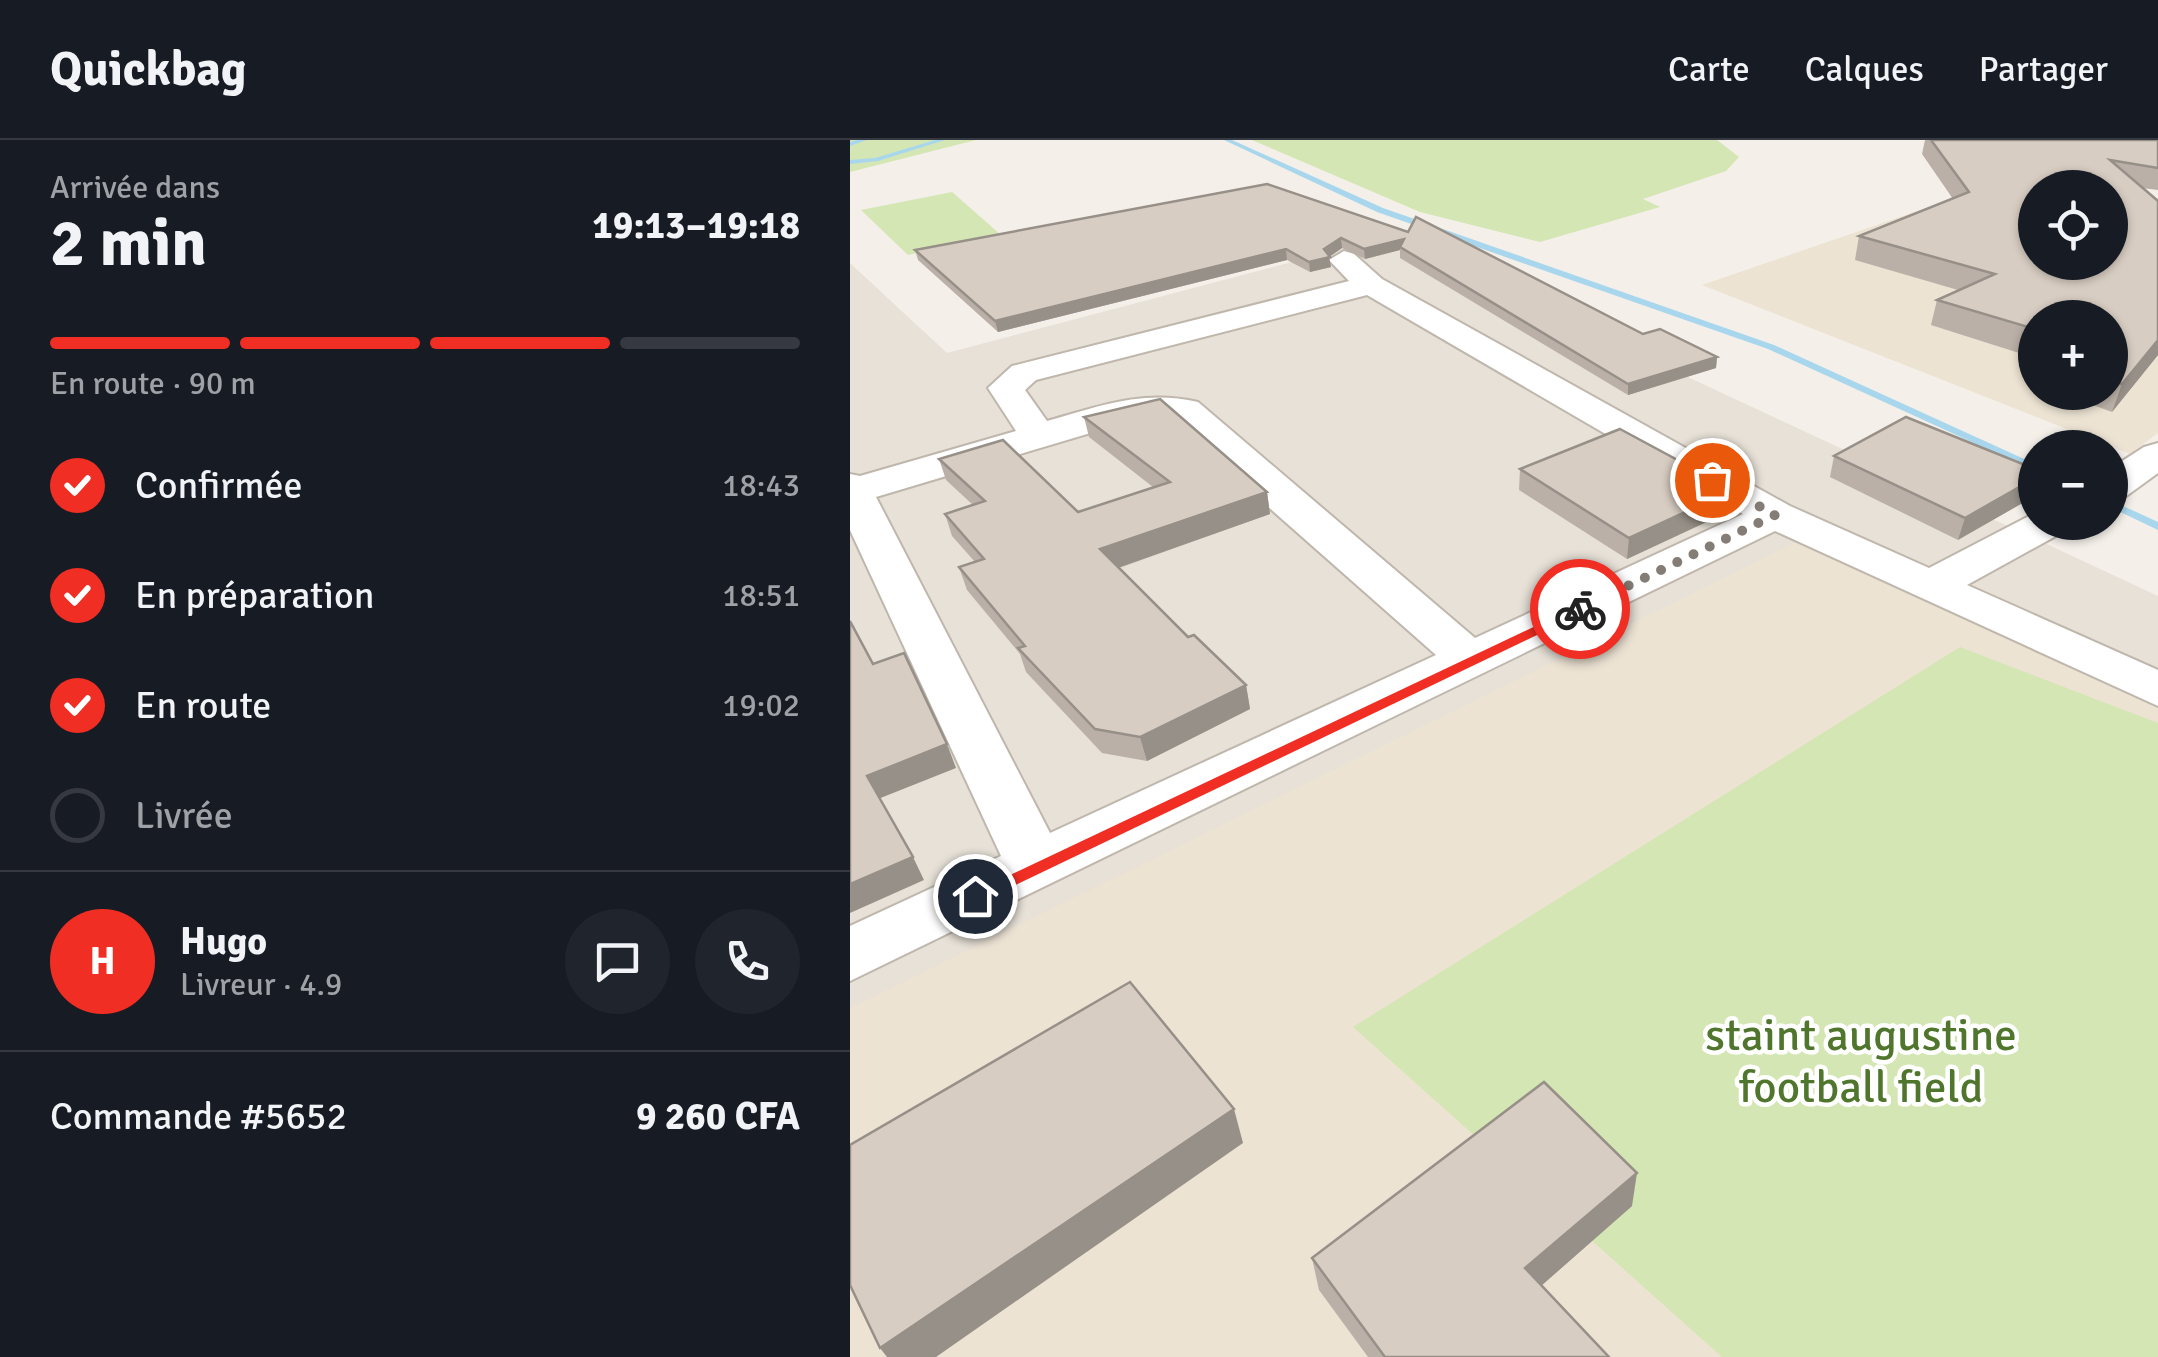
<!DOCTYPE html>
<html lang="fr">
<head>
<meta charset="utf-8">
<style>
  :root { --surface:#171b24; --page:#20242c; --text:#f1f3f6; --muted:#9ea1a6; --line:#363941; --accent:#f02e23 }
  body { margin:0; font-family:Signika,sans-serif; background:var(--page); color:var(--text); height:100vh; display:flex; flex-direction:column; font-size:38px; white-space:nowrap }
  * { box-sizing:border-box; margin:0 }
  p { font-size:32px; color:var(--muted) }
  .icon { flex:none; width:55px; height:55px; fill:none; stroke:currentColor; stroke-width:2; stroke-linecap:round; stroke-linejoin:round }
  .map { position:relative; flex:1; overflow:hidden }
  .details { display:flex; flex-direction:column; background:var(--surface); width:850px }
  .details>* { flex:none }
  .buttons { position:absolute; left:1168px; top:30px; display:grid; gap:20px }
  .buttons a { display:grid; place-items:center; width:110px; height:110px; border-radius:50%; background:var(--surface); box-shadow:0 2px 8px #0004; font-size:50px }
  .pin { position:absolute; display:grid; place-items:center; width:85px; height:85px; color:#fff; margin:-42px; border:5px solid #fff; border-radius:50%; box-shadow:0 2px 10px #0007 }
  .courier { position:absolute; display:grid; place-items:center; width:100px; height:100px; margin:-50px; border:8px solid #f02e23; border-radius:50%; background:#fff; color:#222; box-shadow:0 2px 12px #0007 }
  .head em { font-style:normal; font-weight:700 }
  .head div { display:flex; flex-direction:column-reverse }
  .head { display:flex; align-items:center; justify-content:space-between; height:170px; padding:0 50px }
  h1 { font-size:65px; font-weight:700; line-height:75px }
  .bar { display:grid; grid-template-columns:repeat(4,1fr); gap:15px 10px; align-content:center; height:120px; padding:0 50px }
  .bar i { height:12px; border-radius:8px; background:var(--line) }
  .bar .on { background:var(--accent) }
  .bar p { grid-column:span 4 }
  .line { display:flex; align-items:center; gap:25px; padding:0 50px; border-top:2px solid var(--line) }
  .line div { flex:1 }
  .round { display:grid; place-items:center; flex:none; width:105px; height:105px; border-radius:52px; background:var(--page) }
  ol { padding:0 50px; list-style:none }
  li { display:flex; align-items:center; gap:30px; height:110px }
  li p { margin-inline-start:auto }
  li .icon { padding:10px; border-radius:50%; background:var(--accent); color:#fff; stroke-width:4 }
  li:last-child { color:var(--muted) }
  li i { width:55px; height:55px; border:5px solid var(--line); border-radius:50% }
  header { display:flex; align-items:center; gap:60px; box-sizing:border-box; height:140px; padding:0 50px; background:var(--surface); border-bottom:2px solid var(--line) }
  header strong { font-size:48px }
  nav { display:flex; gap:55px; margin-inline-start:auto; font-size:35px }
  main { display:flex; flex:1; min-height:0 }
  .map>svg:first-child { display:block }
  .residential { fill:#e7e1d7 }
  .education { fill:#ece3d3; fill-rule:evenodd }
  .green { fill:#d4e6b3 }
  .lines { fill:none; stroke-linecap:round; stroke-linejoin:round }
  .stream { fill:#a8d7ed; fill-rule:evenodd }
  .street-casing { stroke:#bfb6ac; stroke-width:4 }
  .street { fill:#fff; fill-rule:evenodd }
  .wall { fill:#bab0a7 }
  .shaded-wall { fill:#979088 }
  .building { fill:#d8cdc2; stroke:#979088; stroke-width:2.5; fill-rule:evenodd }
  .route { fill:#f02e23 }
  .done { stroke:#847d75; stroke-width:10; stroke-dasharray:0 18 }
  .labels { text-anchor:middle; stroke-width:9; stroke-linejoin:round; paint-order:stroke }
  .near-park-label { font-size:45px; fill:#50762d; stroke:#fff }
</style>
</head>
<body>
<header>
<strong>Quickbag</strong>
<nav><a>Carte</a><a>Calques</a><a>Partager</a></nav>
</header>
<main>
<section class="details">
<div class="head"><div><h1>2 min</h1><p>Arrivée dans</p></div><em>19:13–19:18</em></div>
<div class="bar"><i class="on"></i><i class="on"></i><i class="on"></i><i></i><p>En route · 90 m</p></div>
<ol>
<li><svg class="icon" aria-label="check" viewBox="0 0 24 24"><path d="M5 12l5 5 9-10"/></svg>Confirmée<p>18:43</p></li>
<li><svg class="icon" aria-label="check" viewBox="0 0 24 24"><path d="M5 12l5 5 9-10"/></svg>En préparation<p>18:51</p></li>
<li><svg class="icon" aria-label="check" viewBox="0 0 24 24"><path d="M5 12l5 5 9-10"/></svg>En route<p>19:02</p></li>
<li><i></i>Livrée</li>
</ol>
<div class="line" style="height:180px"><b class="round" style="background:var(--accent);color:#fff">H</b><div><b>Hugo</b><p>Livreur · 4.9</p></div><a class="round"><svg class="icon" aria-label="chat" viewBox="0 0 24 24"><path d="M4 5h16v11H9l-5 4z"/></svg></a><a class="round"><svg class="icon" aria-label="phone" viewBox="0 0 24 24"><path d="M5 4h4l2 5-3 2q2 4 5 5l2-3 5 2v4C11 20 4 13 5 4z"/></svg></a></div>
<div class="line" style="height:130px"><div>Commande #5652</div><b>9 260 CFA</b></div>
</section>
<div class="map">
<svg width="1308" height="1217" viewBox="0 0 1308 1217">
  <rect width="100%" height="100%" fill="#f4efe9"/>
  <!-- residential -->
  <path class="residential" d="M537 97 1308 456V1217H0V123L97 213Z"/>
  <!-- education -->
  <g class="education">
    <path d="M1114 55 1185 122H1260L1308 90V293L1280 314 852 145ZM1185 178H1260V252H1185Z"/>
    <path d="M951 400 1096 429 1308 539V1217H0V868Z"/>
  </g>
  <!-- green -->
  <g class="green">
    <path d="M0 0H126L0 32Z"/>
    <path d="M402 0H867L889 17 876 31 793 59 810 67 690 102 570 72Z"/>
    <path d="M102 52 151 95 58 115 11 70Z"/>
    <path d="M1110 507 1308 583V1217H872L503 887Z"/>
  </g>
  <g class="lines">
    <!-- stream -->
    <g class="stream">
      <path d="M7 0H17L0 6V2Z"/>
      <path d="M85 0H95L28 21 0 24V20L25 18Z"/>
      <path d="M374 0H382L533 68 924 205 1185 324V331L918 209 527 72Z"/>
      <path d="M1260 360 1308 382V390L1260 367Z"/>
    </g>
    <defs>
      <g id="street">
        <path d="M494 111 504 114 532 139 940 366 1079 428 1185 373V382H1221L1215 391 1117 445 1308 530V566L925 391 0 841V786L151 716 0 390V334L10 336 166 291 138 248 162 226 499 141 479 120ZM517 155 893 374 625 498 348 262C294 249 249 266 197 281L175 250 186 240ZM315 276 586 515 200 693 26 357 284 280Z"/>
        <path d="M1308 303V333L1275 357 1260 360V329L1294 307Z"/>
      </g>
    </defs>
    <!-- street casing -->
    <use href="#street" class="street-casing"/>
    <!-- street -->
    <use href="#street" class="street"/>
  </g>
  <!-- wall -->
  <g class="wall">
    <path d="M1075 0H1308V50L1292 48 1308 215 1262 272 1207 252H1260V178H1185V218L1081 185 1087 160 1108 150 1005 120 1009 96 1103 59 1072 14Z"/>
    <path d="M417 44 793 194 867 217 866 228 778 255 550 118V110L515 119 492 108 479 117 481 127 460 132 437 120 148 192 68 120 65 110Z"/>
    <path d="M234 277 417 352 420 374 269 428 338 497 396 545 400 569 297 621 252 613 176 532 170 514 117 450 109 427 125 422 102 396 95 374 123 365 96 340 89 319 228 372 303 347 239 297Z"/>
    <path d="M984 316 1185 329 1108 400 980 337Z"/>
    <path d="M670 329 880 371 777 419 669 350Z"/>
    <path d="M782 1066 692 1145 759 1217H518L469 1150 462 1118Z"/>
  </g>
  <!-- shaded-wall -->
  <g class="shaded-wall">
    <path d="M491 98 492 108 479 117 481 127 460 132 459 122Z"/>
    <path d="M554 99 550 107V110L515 119 514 109Z"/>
    <path d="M436 109 437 120 148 192 145 181Z"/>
    <path d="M1308 200V215L1262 272 1272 244Z"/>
    <path d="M867 217 866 228 778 255V244Z"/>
    <path d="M1185 338V356L1108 400 1115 378Z"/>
    <path d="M883 350 880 371 777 419 779 398Z"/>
    <path d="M417 352 420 374 256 432 250 409Z"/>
    <path d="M396 545 400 569 297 621 290 597Z"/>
    <path d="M97 604 106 628 28 659 17 636Z"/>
    <path d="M63 717 74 740 0 773V744Z"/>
    <path d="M384 969 393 1003 86 1217H37L30 1208Z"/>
    <path d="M787 1033 782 1066 675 1160V1128Z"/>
  </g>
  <!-- building -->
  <g class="building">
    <path d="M1081 0H1308V28L1260 20 1308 61V200L1272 244 1260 240V178H1185V189L1087 160 1145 134 1009 96 1119 52ZM1185 48H1260V122H1185Z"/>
    <path d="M417 44 558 92 566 77 793 194 810 189 867 217 778 244 550 107 554 99 514 109 491 98 474 109 480 117 459 122 436 109 145 181 65 110Z"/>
    <path d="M310 259 417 352 250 409 338 497 344 495 396 545 290 597 245 589 168 508 175 506 109 427 134 419 95 374 135 361 89 319 153 300 228 372 320 342 234 277Z"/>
    <path d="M1056 277 1185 329V338L1115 378 984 316Z"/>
    <path d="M770 289 883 350 779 398 670 329Z"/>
    <path d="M0 481 23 524 54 513 97 604 17 636 63 717 0 744Z"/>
    <path d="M280 842 384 969 30 1208 0 1145V1005Z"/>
    <path d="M694 942 787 1033 675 1128 759 1217H535L462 1118Z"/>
  </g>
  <!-- route -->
  <path class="route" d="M730 465 735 472 132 761 125 763 116 756Z"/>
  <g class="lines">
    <!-- done -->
    <path class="done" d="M730 469 925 375 862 340"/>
  </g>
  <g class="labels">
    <!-- near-park labels -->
    <g class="near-park-label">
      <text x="1011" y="910">staint augustine<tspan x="1011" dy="52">football field</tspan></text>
    </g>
  </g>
</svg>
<div class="buttons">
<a><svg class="icon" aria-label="locate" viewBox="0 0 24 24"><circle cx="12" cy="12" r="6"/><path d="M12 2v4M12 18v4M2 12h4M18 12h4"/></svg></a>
<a>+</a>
<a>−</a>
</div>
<div class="pin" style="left:862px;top:340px;background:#ea580c"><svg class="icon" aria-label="bag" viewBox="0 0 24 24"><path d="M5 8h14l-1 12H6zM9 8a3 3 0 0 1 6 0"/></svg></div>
<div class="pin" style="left:125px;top:756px;background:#1f2937"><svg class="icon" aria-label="home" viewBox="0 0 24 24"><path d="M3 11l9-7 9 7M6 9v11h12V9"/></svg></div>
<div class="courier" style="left:730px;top:469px"><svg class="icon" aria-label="bike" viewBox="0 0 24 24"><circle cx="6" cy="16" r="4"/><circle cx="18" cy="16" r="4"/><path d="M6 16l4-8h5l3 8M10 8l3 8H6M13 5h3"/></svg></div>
</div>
</main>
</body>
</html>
